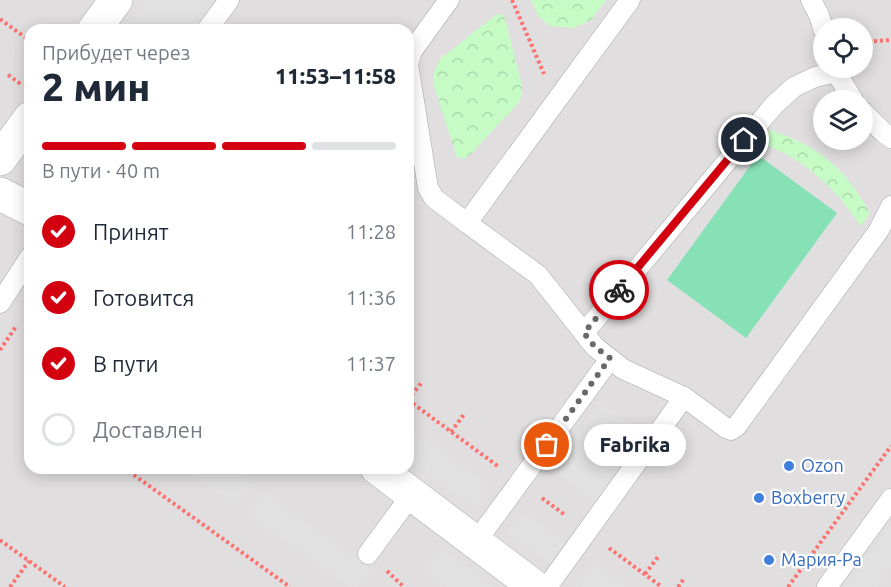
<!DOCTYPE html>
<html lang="ru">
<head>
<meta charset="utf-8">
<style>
  :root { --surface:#fff; --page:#f2f2f3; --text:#1f2937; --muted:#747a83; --line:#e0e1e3; --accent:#d30010 }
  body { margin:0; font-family:Ubuntu,sans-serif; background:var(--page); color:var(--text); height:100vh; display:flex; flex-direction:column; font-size:22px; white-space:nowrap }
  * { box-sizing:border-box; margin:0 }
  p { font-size:20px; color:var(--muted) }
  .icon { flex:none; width:33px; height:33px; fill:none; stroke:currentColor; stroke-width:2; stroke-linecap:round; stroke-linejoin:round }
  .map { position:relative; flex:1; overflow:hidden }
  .sheet { position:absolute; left:24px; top:24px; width:390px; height:450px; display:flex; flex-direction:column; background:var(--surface); border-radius:18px; box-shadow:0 3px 15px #0003 }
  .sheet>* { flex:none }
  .tools { position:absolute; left:813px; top:18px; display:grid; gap:12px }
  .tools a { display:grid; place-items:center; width:60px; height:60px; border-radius:50%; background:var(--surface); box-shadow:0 3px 15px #0003; font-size:30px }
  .pin { position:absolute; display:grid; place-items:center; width:51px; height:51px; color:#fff; margin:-26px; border:3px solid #fff; border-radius:50%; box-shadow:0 2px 6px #0007 }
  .courier { position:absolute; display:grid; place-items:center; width:60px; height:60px; margin:-30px; border:4px solid #d30010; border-radius:50%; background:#fff; color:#222; box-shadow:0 2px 8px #0007 }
  .bubble { position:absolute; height:42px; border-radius:21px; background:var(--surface); box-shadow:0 3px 15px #0003; font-size:20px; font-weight:800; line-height:42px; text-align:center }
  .head em { font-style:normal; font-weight:800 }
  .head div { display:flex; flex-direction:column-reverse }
  .head { display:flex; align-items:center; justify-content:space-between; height:102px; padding:0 18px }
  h1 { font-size:39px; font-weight:800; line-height:45px }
  .bar { display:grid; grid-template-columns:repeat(4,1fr); gap:9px 6px; align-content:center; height:72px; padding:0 18px }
  .bar i { height:8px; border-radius:4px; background:var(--line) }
  .bar .on { background:var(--accent) }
  .bar p { grid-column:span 4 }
  ol { padding:0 18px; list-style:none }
  li { display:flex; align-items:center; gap:18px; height:66px }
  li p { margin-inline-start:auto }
  li .icon { padding:6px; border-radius:50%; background:var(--accent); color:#fff; stroke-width:4 }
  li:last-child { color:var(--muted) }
  li i { width:33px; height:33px; border:3px solid var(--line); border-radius:50% }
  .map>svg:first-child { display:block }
  .residential { fill:#e0dedf; fill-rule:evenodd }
  .park { fill:url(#park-crowns) }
  .pitch { fill:#86e1b7 }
  .parking { fill:#e1e1e1 }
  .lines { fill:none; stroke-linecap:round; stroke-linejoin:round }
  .service-casing { stroke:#a8a8a8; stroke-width:21 }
  .minor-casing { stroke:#a8a8a8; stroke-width:34 }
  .path { stroke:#fc726f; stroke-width:4; stroke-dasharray:3 3; stroke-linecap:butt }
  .service { stroke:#fff; stroke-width:20 }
  .minor { stroke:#fff; stroke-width:33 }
  .done { stroke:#6a6967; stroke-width:6; stroke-dasharray:0 10.8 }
  .route { stroke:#d30010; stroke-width:8 }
  .shop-dot { fill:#3f7fe0; stroke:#fff; stroke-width:2 }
  .labels { text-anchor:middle; stroke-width:4.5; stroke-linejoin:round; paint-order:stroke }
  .shop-label { font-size:18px; fill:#366cbe; stroke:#fff; text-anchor:start }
</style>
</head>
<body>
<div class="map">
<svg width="891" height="587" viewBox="0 0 891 587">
  <defs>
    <pattern id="park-crowns" width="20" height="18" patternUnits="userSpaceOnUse" patternTransform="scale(1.5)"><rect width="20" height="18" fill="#c6fbc6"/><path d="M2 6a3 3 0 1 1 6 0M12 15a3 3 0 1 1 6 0" fill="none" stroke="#aad7aa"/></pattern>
  </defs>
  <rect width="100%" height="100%" fill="#f2eee8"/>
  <!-- residential -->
  <path class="residential" d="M0 0H891V587H0ZM824 28H862V68H824ZM30 30H408V468H30ZM824 100H862V140H824Z"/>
  <!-- park -->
  <g class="park">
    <path d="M531 0H606L591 20 573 28 550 26 539 17Z"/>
    <path d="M497 14 502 15 505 18 522 86V94L519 102 470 155 464 159 457 157 434 87 433 75 440 59Z"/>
    <path d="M770 130C819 146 845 168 870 213L861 226C842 198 820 174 791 157 781 151 771 147 761 143Z"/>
  </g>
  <!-- pitch -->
  <path class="pitch" d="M758 155 837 213 746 338 667 280Z"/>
  <!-- parking -->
  <g class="parking">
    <path d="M145 0H209L187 30H123Z"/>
    <path d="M601 402 645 434 596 502 551 470Z"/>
    <path d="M408 427 491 487 475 509 408 461Z"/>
    <path d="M182 468H230L251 483 234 506Z"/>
    <path d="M263 492 371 569 358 587H349L248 515Z"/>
    <path d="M522 511 567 544 552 565 507 532Z"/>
    <path d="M891 524V568L877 587H845Z"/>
    <path d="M442 548 495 587H447L425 571Z"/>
    <path d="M593 563 626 587H582L578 584Z"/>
  </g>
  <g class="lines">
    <defs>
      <g id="service">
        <path d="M449 0 412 51 408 64 428 188 434 198 467 223"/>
        <path d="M630 0 467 223 538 275 595 347 623 369 684 397 726 428 731 430 736 427 879 230 891 206"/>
        <path d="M811 0 819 15 824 31"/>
        <path d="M207 30 229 0"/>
        <path d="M834 68 836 72 853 100"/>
        <path d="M862 111 884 133 891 138"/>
        <path d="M0 303 30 257"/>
        <path d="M584 333 774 105 794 87 815 77 836 72"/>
        <path d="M475 543 610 359"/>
        <path d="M368 554 412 494"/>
        <path d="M547 587 684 397"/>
        <path d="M827 587 891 499"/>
      </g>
      <g id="minor">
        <path d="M94 30 116 0"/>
        <path d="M0 159 30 118"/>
        <path d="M0 194 30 209"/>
        <path d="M377 468 535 587"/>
      </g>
    </defs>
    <!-- service casing -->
    <use href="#service" class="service-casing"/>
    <!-- minor casing -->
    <use href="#minor" class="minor-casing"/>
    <!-- path -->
    <g class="path">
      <path d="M512 0 544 74"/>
      <path d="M0 19 30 41"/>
      <path d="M862 42 891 40"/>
      <path d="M8 75 22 85"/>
      <path d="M0 350 17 325"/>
      <path d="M408 400 499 467"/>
      <path d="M408 400 422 382"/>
      <path d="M451 432 465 413"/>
      <path d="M124 468 290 587"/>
      <path d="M542 498 565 515"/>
      <path d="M0 540 65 587"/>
      <path d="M609 548 662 587"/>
      <path d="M387 571 404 587"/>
      <path d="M645 574 658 557"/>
      <path d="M10 587 29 561"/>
      <path d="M678 587 685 577"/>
      <path d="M788 587 891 446"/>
    </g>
    <!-- service -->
    <use href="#service" class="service"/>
    <!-- minor -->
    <use href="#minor" class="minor"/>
  </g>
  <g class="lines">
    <!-- done -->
    <path class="done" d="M547 445 610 358 595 347 584 333 619 290"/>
    <!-- route -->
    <path class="route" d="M619 290 744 140"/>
  </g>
  <!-- markers -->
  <g class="shop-dot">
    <circle cx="789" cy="466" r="6"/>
    <circle cx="759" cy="498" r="6"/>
    <circle cx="769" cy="560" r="6"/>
  </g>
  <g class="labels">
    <!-- shop labels -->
    <g class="shop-label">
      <text x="801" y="472">Ozon</text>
      <text x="771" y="504">Boxberry</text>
      <text x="781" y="566">Мария-Ра</text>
    </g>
  </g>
</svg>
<div class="tools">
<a><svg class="icon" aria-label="locate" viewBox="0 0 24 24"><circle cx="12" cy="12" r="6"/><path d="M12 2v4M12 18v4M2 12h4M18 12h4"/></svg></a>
<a><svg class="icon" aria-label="layers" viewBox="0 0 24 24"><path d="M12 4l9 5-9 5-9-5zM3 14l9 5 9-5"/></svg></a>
</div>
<div class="pin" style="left:547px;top:445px;background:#ea580c"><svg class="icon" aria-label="bag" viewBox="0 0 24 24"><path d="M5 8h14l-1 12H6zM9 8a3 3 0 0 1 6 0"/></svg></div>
<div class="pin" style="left:744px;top:140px;background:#1f2937"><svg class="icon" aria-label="home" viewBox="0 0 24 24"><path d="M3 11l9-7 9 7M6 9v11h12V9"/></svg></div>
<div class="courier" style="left:619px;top:290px"><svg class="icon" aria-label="bike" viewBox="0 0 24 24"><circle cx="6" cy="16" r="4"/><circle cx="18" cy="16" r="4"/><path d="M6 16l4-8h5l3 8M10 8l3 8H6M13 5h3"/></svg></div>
<div class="bubble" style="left:584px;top:424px;width:102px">Fabrika</div>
<section class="sheet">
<div class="head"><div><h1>2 мин</h1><p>Прибудет через</p></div><em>11:53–11:58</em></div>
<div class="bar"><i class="on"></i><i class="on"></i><i class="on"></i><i></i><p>В пути · 40 m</p></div>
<ol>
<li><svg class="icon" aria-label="check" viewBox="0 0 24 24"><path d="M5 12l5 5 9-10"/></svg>Принят<p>11:28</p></li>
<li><svg class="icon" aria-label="check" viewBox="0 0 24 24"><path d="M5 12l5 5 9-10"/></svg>Готовится<p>11:36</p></li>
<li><svg class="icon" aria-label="check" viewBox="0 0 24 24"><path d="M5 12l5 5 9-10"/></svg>В пути<p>11:37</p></li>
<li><i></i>Доставлен</li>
</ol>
</section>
</div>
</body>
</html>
